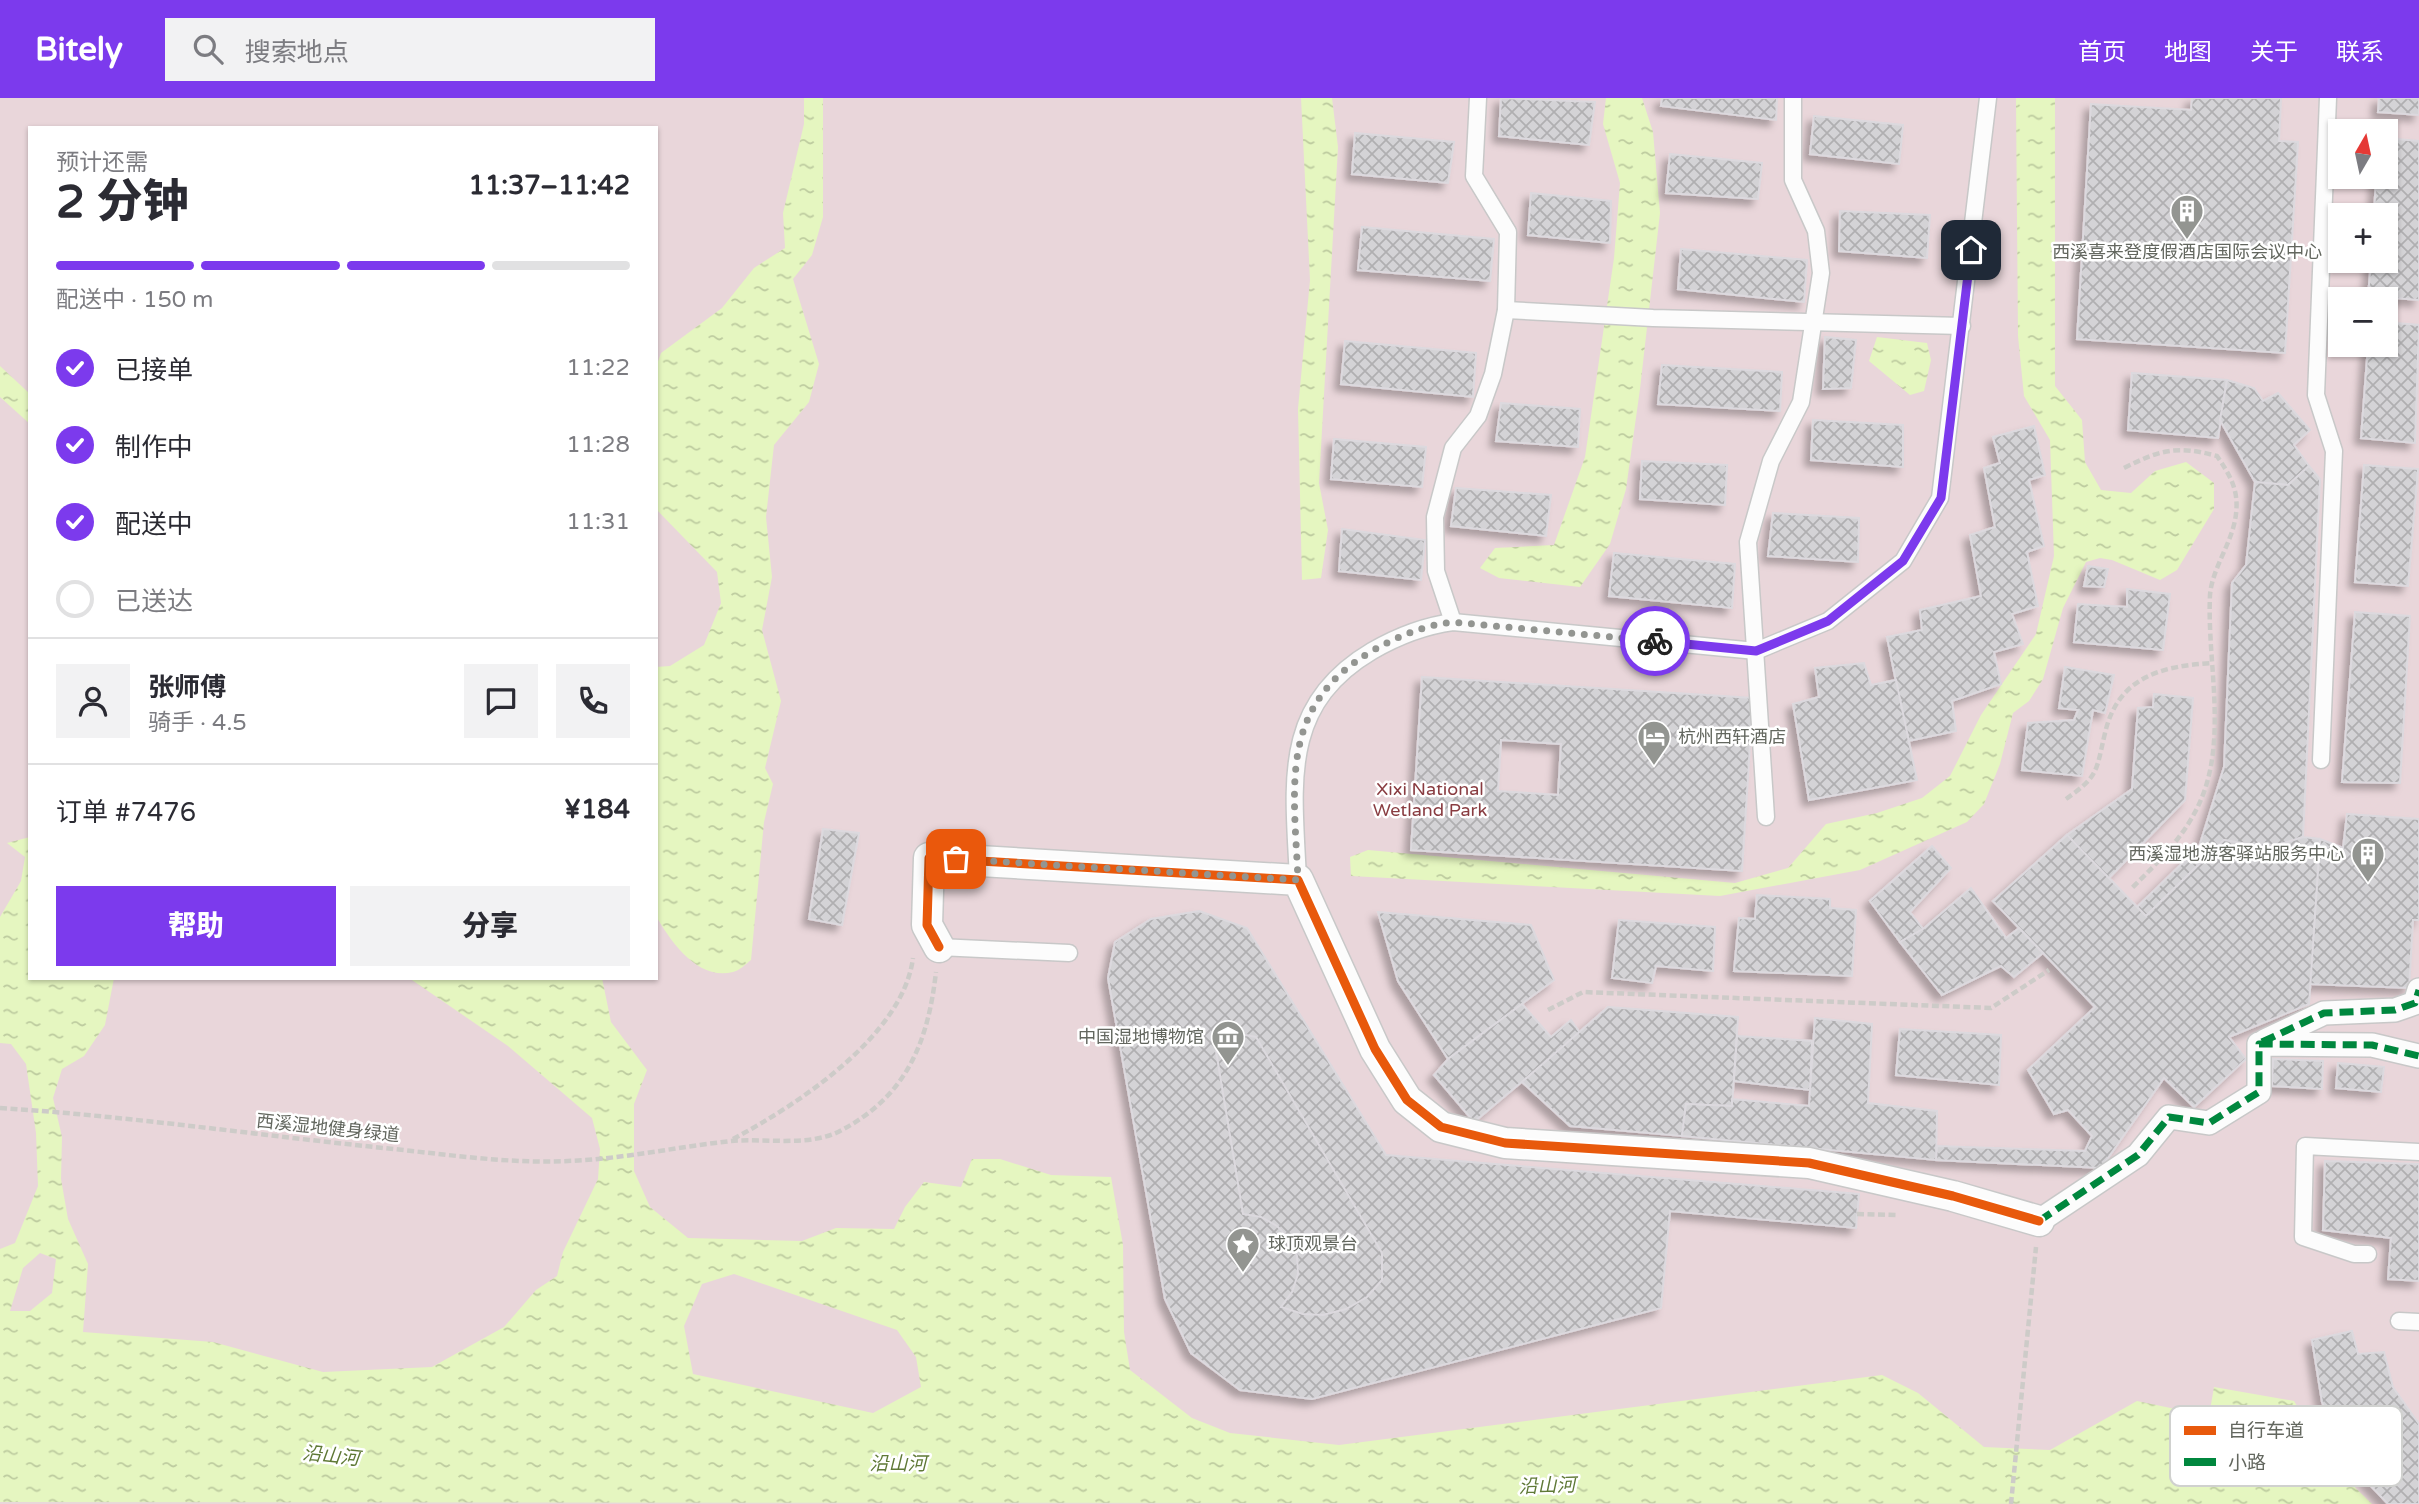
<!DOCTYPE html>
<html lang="zh">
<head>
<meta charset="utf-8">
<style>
  :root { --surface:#fff; --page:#f2f2f3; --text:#2b2b33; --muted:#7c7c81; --line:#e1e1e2; --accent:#7c3aed }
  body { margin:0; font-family:"Varela Round","Noto Sans SC",sans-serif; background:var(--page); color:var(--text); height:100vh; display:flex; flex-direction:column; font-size:26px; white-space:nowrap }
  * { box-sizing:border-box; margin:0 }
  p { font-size:23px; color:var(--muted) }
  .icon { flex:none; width:38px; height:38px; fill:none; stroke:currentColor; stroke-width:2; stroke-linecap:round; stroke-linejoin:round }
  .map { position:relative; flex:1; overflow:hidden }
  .side { position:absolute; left:28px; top:28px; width:630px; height:854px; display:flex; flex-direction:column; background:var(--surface); border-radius:0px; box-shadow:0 2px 5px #0004 }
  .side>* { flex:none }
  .needle { width:46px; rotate:9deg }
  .tools { position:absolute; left:2328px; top:21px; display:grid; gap:14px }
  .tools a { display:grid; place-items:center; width:70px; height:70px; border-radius:0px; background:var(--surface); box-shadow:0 2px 5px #0004; font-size:35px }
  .pin { position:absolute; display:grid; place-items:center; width:60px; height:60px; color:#fff; margin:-30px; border-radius:14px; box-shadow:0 4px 10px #0006 }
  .courier { position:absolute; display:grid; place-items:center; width:70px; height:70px; margin:-35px; border:5px solid #7c3aed; border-radius:50%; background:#fff; color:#222; box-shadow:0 2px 9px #0007 }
  .headline em { font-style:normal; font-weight:800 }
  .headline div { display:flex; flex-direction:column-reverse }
  .headline { display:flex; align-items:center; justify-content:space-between; height:119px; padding:0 28px }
  h1 { font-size:46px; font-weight:800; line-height:52px }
  .bar { display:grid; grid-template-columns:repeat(4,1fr); gap:10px 7px; align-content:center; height:84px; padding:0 28px }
  .bar i { height:9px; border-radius:5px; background:var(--line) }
  .bar .on { background:var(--accent) }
  .bar p { grid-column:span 4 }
  .line { display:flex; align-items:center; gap:18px; padding:0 28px; border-top:2px solid var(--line) }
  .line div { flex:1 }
  .round { display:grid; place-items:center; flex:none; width:74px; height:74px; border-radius:0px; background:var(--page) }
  ol { padding:0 28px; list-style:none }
  li { display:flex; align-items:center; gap:21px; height:77px }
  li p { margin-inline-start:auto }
  li .icon { padding:7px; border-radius:50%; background:var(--accent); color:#fff; stroke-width:4 }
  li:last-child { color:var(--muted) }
  li i { width:38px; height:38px; border:4px solid var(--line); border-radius:50% }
  .action { display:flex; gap:14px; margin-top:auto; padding:14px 28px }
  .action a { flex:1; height:80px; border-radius:0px; background:var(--accent); color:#fff; font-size:28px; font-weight:800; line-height:80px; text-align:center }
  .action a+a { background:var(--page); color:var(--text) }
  header { display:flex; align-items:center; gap:42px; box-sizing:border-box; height:98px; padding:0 35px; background:var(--accent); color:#fff }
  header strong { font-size:33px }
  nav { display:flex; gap:38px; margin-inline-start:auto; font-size:24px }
  .search { width:490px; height:63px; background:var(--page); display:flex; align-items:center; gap:18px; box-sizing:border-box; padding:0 24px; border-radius:0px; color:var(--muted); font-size:26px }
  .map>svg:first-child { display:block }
  .park { fill:#e9d6da; fill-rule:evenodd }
  .water { fill:url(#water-ripples); fill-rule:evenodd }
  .building { fill:url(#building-cross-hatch); stroke:#dcd9de; stroke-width:2; fill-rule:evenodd; filter:url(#shadow) }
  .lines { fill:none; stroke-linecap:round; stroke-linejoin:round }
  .service-casing { stroke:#c8c8c8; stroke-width:19 }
  .pedestrian-casing { stroke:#c8c8c8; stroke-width:26 }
  .minor-casing { stroke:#c8c8c8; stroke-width:33 }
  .path { stroke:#cdcbc8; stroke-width:4.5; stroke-dasharray:7 3.5; stroke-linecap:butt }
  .service { stroke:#fcfcfc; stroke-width:16 }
  .pedestrian { stroke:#fcfcfc; stroke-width:23 }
  .minor { stroke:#fcfcfc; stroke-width:30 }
  .quiet { stroke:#00873e; stroke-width:7; stroke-dasharray:14 7; stroke-linecap:butt }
  .cycleway-casing { stroke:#fff; stroke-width:13 }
  .cycleway { stroke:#e8590c; stroke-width:9 }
  .done { stroke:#939591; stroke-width:7; stroke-dasharray:0 12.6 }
  .route { stroke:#7c3aed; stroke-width:9 }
  .labels { text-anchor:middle; stroke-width:5; stroke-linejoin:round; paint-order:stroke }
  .poi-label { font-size:18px; fill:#63675f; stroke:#fff; text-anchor:start }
  .park-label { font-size:18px; fill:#893c41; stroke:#fff }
  .street-label { font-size:18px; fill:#63675f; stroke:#fff }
  .water-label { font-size:19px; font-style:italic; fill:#5f7936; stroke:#fff }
  .key { fill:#fff; stroke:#d0d1cf; stroke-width:2 }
  .key-label { font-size:19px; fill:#63675f }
</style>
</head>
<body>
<header>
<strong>Bitely</strong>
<div class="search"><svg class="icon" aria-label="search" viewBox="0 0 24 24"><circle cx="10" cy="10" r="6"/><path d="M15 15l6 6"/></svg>搜索地点</div>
<nav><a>首页</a><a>地图</a><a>关于</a><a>联系</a></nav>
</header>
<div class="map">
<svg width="2419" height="1406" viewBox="0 0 2419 1406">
  <defs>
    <pattern id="water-ripples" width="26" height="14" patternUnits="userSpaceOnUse" patternTransform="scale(1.75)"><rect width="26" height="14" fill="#e5f6c0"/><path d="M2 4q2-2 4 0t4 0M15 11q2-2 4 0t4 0" fill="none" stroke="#bdcb9f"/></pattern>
    <pattern id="building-cross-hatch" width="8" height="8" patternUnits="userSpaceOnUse" patternTransform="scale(1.75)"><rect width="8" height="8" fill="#d4d3d6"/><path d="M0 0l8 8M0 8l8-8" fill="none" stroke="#b0afb1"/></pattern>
    <filter id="shadow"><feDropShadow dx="-6" dy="6" stdDeviation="3.5" flood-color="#0004"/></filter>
  </defs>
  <rect width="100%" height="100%" fill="#eceaee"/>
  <!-- park -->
  <path class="park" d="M0 0H2419V1406H0ZM30 30H656V880H30ZM2340 33H2385V79H2340ZM2340 117H2385V163H2340ZM2340 201H2385V247H2340Z"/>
  <!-- water -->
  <g class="water">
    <path d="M804 0H823V119L812 157 793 181 819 266 809 304 774 347 766 419 772 479 762 532 781 603 765 670 773 686 764 724 751 862C746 866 739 873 733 874 698 883 671 844 656 818V569L670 568 704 547 721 505 717 474 656 411V269L661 255 722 210 754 170 785 150 783 115 804 26Z"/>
    <path d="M1301 0H1332L1338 49 1319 385 1328 432 1321 480 1302 482 1298 311 1310 182Z"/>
    <path d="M1606 0H1642L1653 34 1660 115 1640 291 1626 391 1610 446 1580 489 1499 480 1480 470 1495 450 1554 447 1585 359 1614 160 1620 85 1603 26Z"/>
    <path d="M2016 0H2055V288L2082 322 2085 364 2101 392 2131 395 2155 373 2186 364 2214 385V411L2177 472 2160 482 2112 462 2100 460 2086 464 2063 510 2043 581 2029 603 2013 615 2000 666 1984 706 1967 724 1860 772 1720 798 1351 778 1350 759 1368 752 1735 785 1788 770 1826 726 1877 715 1922 700 1950 678 1981 617 2036 536 2054 458 2050 342 2024 298 2018 238Z"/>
    <path d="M1877 239 1927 245 1931 262 1924 293 1910 297 1869 263Z"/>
    <path d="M0 268 30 296V326L0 299Z"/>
    <path d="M30 739V880H114L105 927 84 958 62 971 53 1000 62 1039 61 1081 68 1121 88 1166 83 1234 213 1244 323 1274 432 1269 504 1229 536 1192 557 1178 563 1154 598 1081 600 1051 592 1020 508 948 409 880H602L611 924 647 972 634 1006V1073L650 1109 688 1140 802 1143 836 1130 894 1131 905 1109 924 1084 961 1089 972 1061H1000L1051 1077 1111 1079 1123 1147 1124 1234 1130 1272 1192 1320 1230 1335 1339 1347 1882 1277 1918 1295 1984 1349 2050 1352 2137 1303 2209 1318 2214 1289 2294 1303 2332 1367 2372 1406 0 1404V1151L15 1145 38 1088 36 1035 26 966 11 946 0 945V819L21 783 25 759 7 745ZM40 1155 56 1161 52 1195 30 1213H10L23 1170ZM734 1176 897 1232 916 1259 921 1289 873 1315 693 1276 684 1228 702 1186Z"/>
  </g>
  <!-- building -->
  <g class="building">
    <path d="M1501 0 1595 4 1589 47 1499 38Z"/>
    <path d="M1662 0H1777L1776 22 1661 8Z"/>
    <path d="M2192 0H2281L2279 43 2298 44 2285 255 2077 241 2091 6 2191 12Z"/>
    <path d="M2379 0H2419V17L2378 14Z"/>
    <path d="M1814 18 1903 27 1899 66 1810 56Z"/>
    <path d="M1355 35 1454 44 1448 85 1352 76Z"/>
    <path d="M2385 40 2419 43V202L2368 198 2371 163H2385V117H2374L2376 79H2385Z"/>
    <path d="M1670 56 1762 65 1758 101 1666 95Z"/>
    <path d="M1531 95 1611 103 1610 145 1528 137Z"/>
    <path d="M1840 113 1930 117 1927 160 1839 153Z"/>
    <path d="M1362 129 1494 141 1490 183 1358 172Z"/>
    <path d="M1681 151 1807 162 1804 204 1678 191Z"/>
    <path d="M2385 224 2419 227 2415 345 2361 340 2368 247H2385Z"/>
    <path d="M1825 239 1856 242 1851 290 1823 291Z"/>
    <path d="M1345 243 1476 255 1473 299 1341 286Z"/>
    <path d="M1662 267 1782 274 1780 313 1658 306Z"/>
    <path d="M2132 275 2227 282 2218 340 2128 332Z"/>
    <path d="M2227 282 2254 290 2263 303 2278 295 2310 332 2294 347 2309 368 2288 387 2255 384 2220 322Z"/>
    <path d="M1501 305 1580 311 1578 349 1496 343Z"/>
    <path d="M1813 322 1903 327V369L1811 362Z"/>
    <path d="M2034 328 2045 377 2029 382 2044 448 2027 454 2038 508 2012 516 2023 546 1994 554 2001 586 1952 603 1956 633 1908 643 1887 539 1922 532 1920 512 1981 498 1970 437 1995 429 1984 370 2000 365 1993 339Z"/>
    <path d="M1334 341 1426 349 1422 389 1331 381Z"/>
    <path d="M1642 363 1727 367 1725 407 1640 401Z"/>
    <path d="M2364 367 2418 371 2408 488 2355 484Z"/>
    <path d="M2309 368 2320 381 2303 739 2269 750 2224 742 2146 818 2136 810 2199 749 2224 669 2232 485 2246 467 2255 384 2288 387Z"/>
    <path d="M1456 390 1551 397 1546 438 1451 428Z"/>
    <path d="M1773 415 1859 420 1858 464 1768 458Z"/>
    <path d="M1342 431 1425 442 1421 482 1339 473Z"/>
    <path d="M1614 455 1735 466 1732 510 1609 498Z"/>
    <path d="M2088 468 2108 471 2104 489 2084 488Z"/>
    <path d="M2127 491 2170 496 2163 552 2074 544 2078 506 2127 509Z"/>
    <path d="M2355 514 2410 518 2400 685 2342 684Z"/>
    <path d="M1864 565 1871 587 1896 582 1917 682 1809 702 1793 606 1819 599 1815 570Z"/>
    <path d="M2065 569 2114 577 2105 615 2093 612 2082 678 2022 672 2028 625 2074 622 2078 612 2059 610Z"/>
    <path d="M1422 579 1753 600 1742 773 1411 752ZM1501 642 1561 646 1558 697 1498 693Z"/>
    <path d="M2154 596 2193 600 2185 702 2108 781 2067 737 2132 691 2138 610 2153 609Z"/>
    <path d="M2347 716 2419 721V822H2413L2409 890 2310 886 2320 741 2343 750Z"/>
    <path d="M823 731 859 735 842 827 809 821Z"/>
    <path d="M2067 737 2146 818 2224 742 2269 750 2303 739 2320 741 2309 906 2229 939 2246 961 2194 1009 2164 980 2101 1070 1936 1062 1937 1048 2085 1053 2092 1038 2068 1012 2054 1016 2028 972 2095 909 1993 803Z"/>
    <path d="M1932 748 1951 770 1910 814 1923 831 1900 844 1870 803Z"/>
    <path d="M1971 790 2006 840 2019 830 2043 855 2014 879 2001 868 1942 897 1900 844 1923 831Z"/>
    <path d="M1757 797 1830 801V810L1856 812 1852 878 1734 873 1739 820 1755 821Z"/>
    <path d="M1199 813 1247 830 1386 1057 1859 1096 1856 1130 1670 1113 1661 1210 1312 1301 1240 1292 1191 1255 1165 1201 1108 880 1115 844 1151 821Z"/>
    <path d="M1378 814 1531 827 1554 882 1448 961 1398 883Z"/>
    <path d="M1619 822 1715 829 1713 873 1656 868 1652 885 1612 880Z"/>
    <path d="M1522 906 1551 939 1571 922 1580 935 1474 1024 1434 977 1448 961Z"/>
    <path d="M1608 909 1738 919 1732 1008 1686 1006 1682 1038 1570 1028 1522 984Z"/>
    <path d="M1815 920 1872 926 1868 1005 1937 1013 1936 1062 1682 1038 1686 1006 1732 1008V1001L1809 1008Z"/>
    <path d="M1900 931 2001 937 1999 987 1896 977Z"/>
    <path d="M1240 936 1256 939 1382 1155V1182L1367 1199 1346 1211 1323 1217 1303 1216 1281 1209 1292 1194 1298 1176 1297 1158 1290 1141 1277 1128 1261 1119 1243 1116 1216 953 1229 940Z"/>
    <path d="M1737 938 1812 943 1810 992 1734 983Z"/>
    <path d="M2273 961 2323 963 2322 991 2272 988Z"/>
    <path d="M2338 965 2384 969 2381 994 2336 990Z"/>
    <path d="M2325 1063 2419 1066V1183L2388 1181 2391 1140 2323 1132Z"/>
    <path d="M2352 1233 2358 1256 2384 1254 2393 1289 2419 1326V1406H2388L2346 1362 2332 1331 2322 1304 2312 1242Z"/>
  </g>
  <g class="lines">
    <defs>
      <g id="service">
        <path d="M1506 212 1653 220 1962 228"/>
        <path d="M1453 524 1436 473 1435 419 1453 350 1478 318 1493 276 1506 212 1508 134 1474 78 1478 0"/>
        <path d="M2321 662 2334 353 2316 297 2328 0"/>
        <path d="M1766 719 1748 444 1771 363 1801 304 1821 175 1816 133 1793 82V0"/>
        <path d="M1298 782C1294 688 1279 608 1372 553 1398 538 1423 528 1453 524L1756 553 1828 523 1903 463 1940 400 1988 0"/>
        <path d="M939 849 1069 855"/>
        <path d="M2368 1156H2354L2303 1139 2305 1048 2419 1054"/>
        <path d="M2399 1223 2419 1224"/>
      </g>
      <g id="pedestrian">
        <path d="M2265 943 2324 915 2395 912 2415 905 2419 892"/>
        <path d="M2039 1123 2138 1057 2169 1019 2209 1025 2259 994V946L2372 947 2419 958"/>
      </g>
      <path id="minor" d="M939 849 927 827 929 760 1298 782 1375 951 1407 1002 1441 1029 1505 1045 1809 1065 1953 1098 2039 1123"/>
    </defs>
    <!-- service casing -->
    <use href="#service" class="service-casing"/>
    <!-- pedestrian casing -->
    <use href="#pedestrian" class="pedestrian-casing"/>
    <!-- minor casing -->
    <use href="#minor" class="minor-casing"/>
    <!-- path -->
    <g class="path">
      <path d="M2124 370C2160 352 2177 347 2217 358 2230 377 2239 392 2236 416 2233 444 2212 470 2210 497 2207 562 2226 632 2204 694 2189 735 2161 761 2131 791"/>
      <path d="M2066 701C2099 678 2096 673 2105 635 2118 579 2161 568 2212 565"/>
      <path d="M1548 912 1583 894 1991 910 2049 872"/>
      <path d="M0 1010C128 1018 256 1037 384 1050 444 1056 508 1066 568 1063 622 1061 677 1049 731 1043 766 1040 809 1049 840 1033 907 998 928 944 936 874"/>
      <path d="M733 1041C797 1007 903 938 913 860"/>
      <path d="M1857 1116 1899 1117"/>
      <path d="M2011 1406 2036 1149"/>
    </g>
    <!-- service -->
    <use href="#service" class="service"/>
    <!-- pedestrian -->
    <use href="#pedestrian" class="pedestrian"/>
    <!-- minor -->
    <use href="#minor" class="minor"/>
    <!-- quiet -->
    <g class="quiet">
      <path d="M2262 944 2324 915 2395 912 2415 905 2419 892"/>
      <path d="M2039 1123 2138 1057 2169 1019 2209 1025 2259 994V946L2372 947 2419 958"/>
    </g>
    <defs>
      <path id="cycleway" d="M939 849 927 827 929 760 1298 782 1375 951 1407 1002 1441 1029 1505 1045 1809 1065 1953 1098 2039 1123"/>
    </defs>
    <!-- cycleway casing -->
    <use href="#cycleway" class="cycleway-casing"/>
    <!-- cycleway -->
    <use href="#cycleway" class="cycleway"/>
  </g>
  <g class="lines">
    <!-- done -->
    <path class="done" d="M956 761 1298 782C1294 688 1278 608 1372 553 1398 538 1423 528 1452 524L1655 543"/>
    <!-- route -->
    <path class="route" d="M1655 543 1756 553 1828 523 1903 463 1941 400 1971 152"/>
  </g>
  <!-- icons -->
  <defs>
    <symbol id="building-pin" viewBox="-11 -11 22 30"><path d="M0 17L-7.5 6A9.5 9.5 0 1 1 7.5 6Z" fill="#939591" stroke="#fff"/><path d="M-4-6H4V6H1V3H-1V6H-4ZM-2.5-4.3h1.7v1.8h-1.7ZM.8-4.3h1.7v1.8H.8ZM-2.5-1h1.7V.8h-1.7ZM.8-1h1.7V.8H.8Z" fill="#fff"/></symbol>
    <symbol id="hotel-pin" viewBox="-11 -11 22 30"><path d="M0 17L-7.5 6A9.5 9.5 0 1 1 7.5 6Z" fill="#939591" stroke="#fff"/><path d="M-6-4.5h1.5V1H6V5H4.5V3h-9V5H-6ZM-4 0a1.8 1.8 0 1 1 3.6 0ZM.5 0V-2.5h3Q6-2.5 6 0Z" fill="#fff"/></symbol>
    <symbol id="museum-pin" viewBox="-11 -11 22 30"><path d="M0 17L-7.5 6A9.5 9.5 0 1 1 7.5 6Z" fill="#939591" stroke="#fff"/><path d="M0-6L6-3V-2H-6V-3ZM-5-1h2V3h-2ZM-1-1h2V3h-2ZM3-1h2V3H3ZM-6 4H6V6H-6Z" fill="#fff"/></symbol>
    <symbol id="sight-pin" viewBox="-11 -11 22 30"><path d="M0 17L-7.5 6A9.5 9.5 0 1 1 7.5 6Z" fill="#939591" stroke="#fff"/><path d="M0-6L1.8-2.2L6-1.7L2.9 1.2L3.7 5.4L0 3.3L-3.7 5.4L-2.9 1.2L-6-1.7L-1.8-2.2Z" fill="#fff"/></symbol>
  </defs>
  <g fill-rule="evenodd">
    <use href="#building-pin" x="2168" y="94" width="38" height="52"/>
    <use href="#hotel-pin" x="1635" y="620" width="38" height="52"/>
    <use href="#building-pin" x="2349" y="737" width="38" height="52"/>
    <use href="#museum-pin" x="1209" y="920" width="38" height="52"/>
    <use href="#sight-pin" x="1224" y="1127" width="38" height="52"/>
  </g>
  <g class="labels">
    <!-- poi labels -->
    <g class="poi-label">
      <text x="2187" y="160" text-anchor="middle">西溪喜来登度假酒店国际会议中心</text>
      <text x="1678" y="645">杭州西轩酒店</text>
      <text x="2344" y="762" text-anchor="end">西溪湿地游客驿站服务中心</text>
      <text x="1204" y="945" text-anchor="end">中国湿地博物馆</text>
      <text x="1268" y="1152">球顶观景台</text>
    </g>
    <!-- park labels -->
    <g class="park-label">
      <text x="1430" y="697">Xixi National<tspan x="1430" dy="21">Wetland Park</tspan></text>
    </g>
    <!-- street labels -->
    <g class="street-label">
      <text transform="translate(328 1030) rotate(6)" y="6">西溪湿地健身绿道</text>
    </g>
    <!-- water labels -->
    <g class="water-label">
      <text transform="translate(331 1357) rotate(6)" y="7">沿山河</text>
      <text x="898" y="1372">沿山河</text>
      <text transform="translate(1547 1387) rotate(-2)" y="7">沿山河</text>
    </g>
  </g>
  <!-- legend -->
  <rect x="2170" y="1308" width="232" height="80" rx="10" class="key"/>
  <rect x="2184" y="1328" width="32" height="9" fill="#e8590c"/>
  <rect x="2184" y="1360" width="32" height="8" fill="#00873e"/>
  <g class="key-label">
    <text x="2228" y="1339">自行车道</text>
    <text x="2228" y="1371">小路</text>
  </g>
</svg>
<div class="tools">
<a><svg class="needle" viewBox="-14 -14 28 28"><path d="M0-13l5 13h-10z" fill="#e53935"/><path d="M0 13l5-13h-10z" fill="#7c7c81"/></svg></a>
<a>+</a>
<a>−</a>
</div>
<div class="pin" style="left:956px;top:761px;background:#ea580c"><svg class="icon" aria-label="bag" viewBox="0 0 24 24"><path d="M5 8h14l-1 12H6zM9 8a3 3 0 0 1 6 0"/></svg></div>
<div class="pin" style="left:1971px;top:152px;background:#1f2937"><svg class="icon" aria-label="home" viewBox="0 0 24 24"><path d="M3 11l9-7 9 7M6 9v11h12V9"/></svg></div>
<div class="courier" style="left:1655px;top:543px"><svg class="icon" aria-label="bike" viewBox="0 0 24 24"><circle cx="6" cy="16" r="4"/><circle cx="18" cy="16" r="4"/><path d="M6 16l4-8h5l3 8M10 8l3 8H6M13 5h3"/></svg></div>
<section class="side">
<div class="headline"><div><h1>2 分钟</h1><p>预计还需</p></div><em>11:37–11:42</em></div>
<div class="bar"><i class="on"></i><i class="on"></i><i class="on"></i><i></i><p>配送中 · 150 m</p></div>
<ol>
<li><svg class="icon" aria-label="check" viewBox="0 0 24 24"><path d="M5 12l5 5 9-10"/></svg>已接单<p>11:22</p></li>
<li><svg class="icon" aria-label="check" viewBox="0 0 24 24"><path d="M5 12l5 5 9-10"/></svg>制作中<p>11:28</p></li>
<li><svg class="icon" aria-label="check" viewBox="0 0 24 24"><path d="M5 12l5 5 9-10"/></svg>配送中<p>11:31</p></li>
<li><i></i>已送达</li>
</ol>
<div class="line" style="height:126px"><a class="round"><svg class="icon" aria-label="person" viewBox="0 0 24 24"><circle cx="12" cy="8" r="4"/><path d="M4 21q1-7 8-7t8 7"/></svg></a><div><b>张师傅</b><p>骑手 · 4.5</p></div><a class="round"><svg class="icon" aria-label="chat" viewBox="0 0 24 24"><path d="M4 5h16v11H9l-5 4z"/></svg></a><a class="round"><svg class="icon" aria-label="phone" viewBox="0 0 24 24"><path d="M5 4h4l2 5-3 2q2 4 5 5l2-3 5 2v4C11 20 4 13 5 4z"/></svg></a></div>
<div class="line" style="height:91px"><div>订单 #7476</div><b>¥184</b></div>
<div class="action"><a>帮助</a><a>分享</a></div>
</section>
</div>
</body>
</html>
